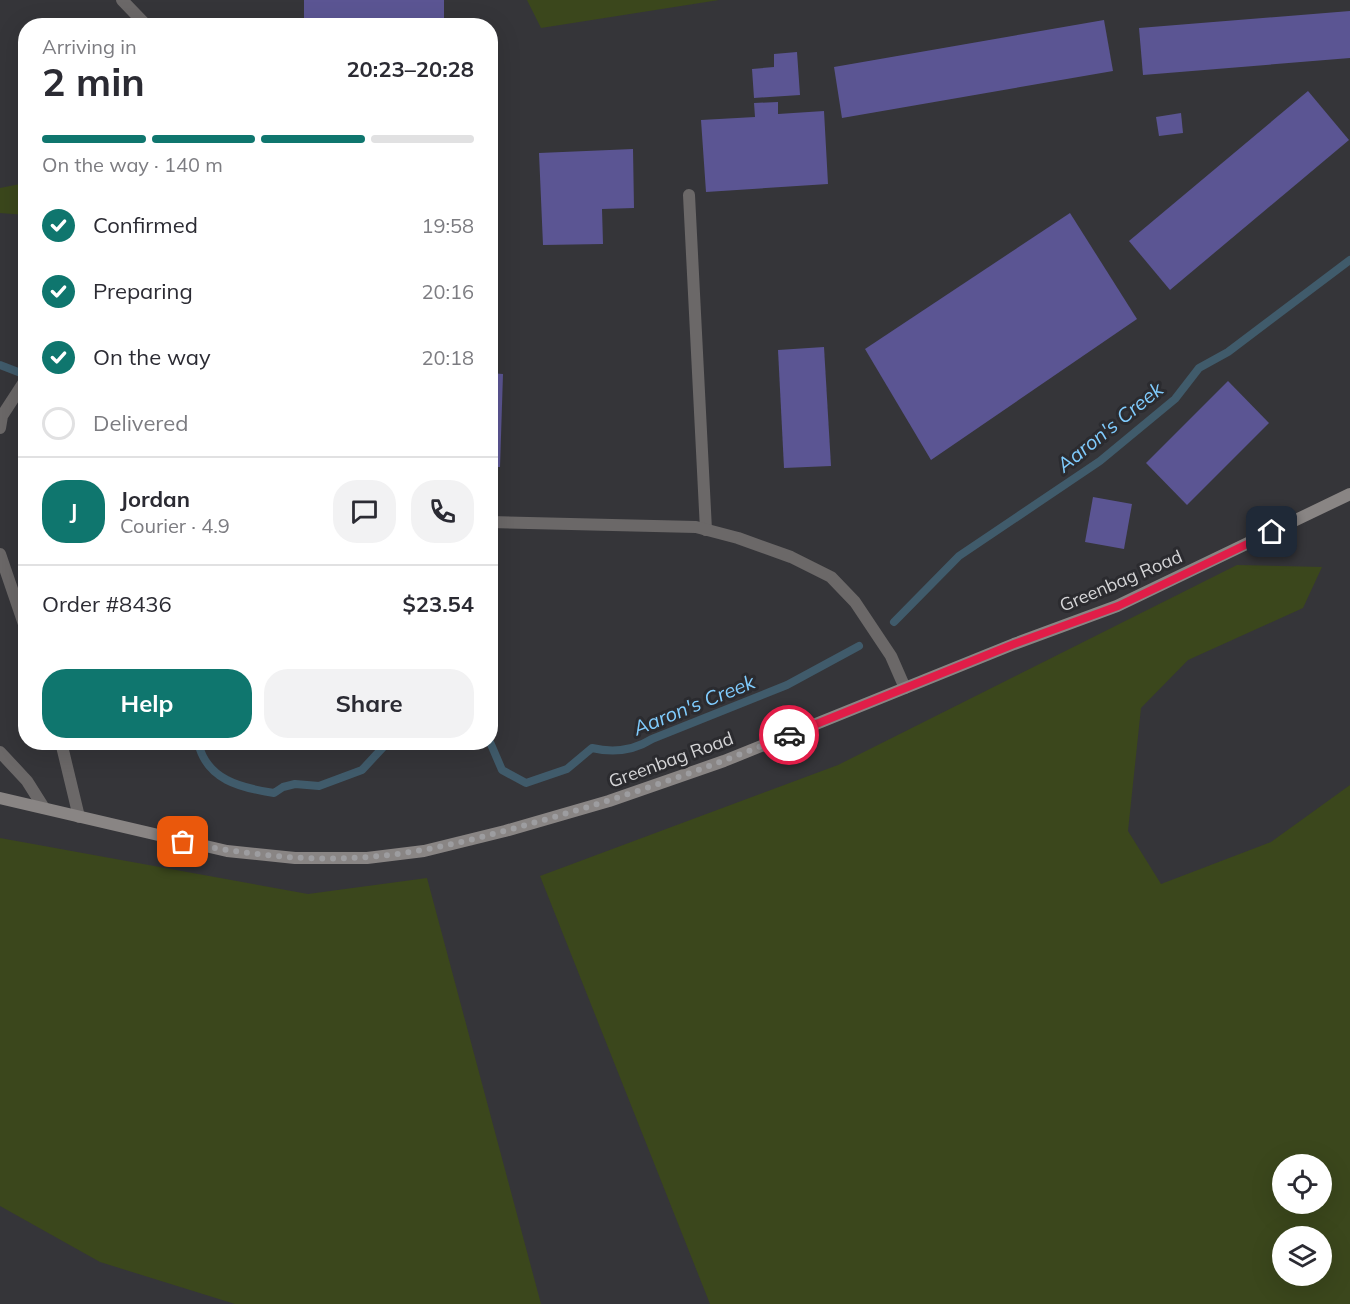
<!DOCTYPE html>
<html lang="en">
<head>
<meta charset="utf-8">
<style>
  :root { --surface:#fff; --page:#f2f2f3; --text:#2b2b33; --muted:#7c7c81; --line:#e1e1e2; --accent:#0f766e }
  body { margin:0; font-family:Mulish,sans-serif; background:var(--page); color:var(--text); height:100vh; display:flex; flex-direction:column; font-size:22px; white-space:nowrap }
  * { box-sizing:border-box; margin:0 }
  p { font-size:20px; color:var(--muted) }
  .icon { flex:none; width:33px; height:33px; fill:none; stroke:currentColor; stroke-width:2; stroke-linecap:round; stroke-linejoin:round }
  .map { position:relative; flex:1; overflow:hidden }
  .drawer { position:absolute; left:18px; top:18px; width:480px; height:732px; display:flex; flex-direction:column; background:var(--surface); border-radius:24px; box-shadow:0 6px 24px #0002 }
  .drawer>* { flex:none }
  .buttons { position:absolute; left:1272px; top:1154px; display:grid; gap:12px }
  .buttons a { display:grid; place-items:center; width:60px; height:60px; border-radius:50%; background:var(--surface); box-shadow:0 6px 24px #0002; font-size:30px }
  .pin { position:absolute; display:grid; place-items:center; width:51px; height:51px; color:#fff; margin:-26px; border-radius:12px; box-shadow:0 3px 9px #0006 }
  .courier { position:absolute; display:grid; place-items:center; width:60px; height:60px; margin:-30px; border:4px solid #e11d48; border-radius:50%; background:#fff; color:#222; box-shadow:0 2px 8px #0007 }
  .overview em { font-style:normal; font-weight:700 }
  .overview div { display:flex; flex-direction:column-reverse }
  .overview { display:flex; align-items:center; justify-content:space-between; height:102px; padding:0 24px }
  h1 { font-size:39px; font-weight:700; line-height:45px }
  .bar { display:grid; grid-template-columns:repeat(4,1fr); gap:9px 6px; align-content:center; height:72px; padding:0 24px }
  .bar i { height:8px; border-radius:4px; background:var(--line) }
  .bar .selected { background:var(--accent) }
  .bar p { grid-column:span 4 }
  .line { display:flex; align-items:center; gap:15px; padding:0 24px; border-top:2px solid var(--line) }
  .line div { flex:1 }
  .round { display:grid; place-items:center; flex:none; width:63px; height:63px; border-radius:24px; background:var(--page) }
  ol { padding:0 24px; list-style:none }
  li { display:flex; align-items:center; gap:18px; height:66px }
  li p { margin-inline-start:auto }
  li .icon { padding:6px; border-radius:50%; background:var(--accent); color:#fff; stroke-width:4 }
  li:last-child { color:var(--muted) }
  li i { width:33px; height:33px; border:3px solid var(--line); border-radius:50% }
  .action { display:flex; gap:12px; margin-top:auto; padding:12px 24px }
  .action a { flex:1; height:69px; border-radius:24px; background:var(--accent); color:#fff; font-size:24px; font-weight:700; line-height:69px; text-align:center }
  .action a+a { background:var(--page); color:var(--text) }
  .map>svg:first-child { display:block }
  .green { fill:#3b471c; fill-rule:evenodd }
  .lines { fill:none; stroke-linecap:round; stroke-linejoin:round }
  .stream { stroke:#405b6b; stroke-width:8 }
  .building { fill:#5b5593 }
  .lane { stroke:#6b6868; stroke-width:12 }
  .street { stroke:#6b6868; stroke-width:12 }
  .secondary { stroke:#898584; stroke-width:12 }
  .done { stroke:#9d9da0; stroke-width:6; stroke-dasharray:0 10.8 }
  .route { stroke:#e11d48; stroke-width:8 }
  .labels { text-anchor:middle; stroke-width:6; stroke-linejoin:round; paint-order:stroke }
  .street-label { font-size:18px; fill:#d5d5d7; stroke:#2b2b2f }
  .water-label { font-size:20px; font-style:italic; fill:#80ccfe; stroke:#2b2b2f }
</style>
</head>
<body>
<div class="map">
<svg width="1350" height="1304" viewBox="0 0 1350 1304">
  <rect width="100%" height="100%" fill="#353539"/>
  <!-- green -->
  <g class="green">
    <path d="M527 0H719L541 28Z"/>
    <path d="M25 183V215L0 213V188Z"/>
    <path d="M1237 565 1322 567 1303 608 1188 660 1141 708 1128 831 1161 884 1271 842 1350 785V1304H710L540 876 838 765ZM1282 1164H1322V1203H1282ZM1282 1236H1322V1275H1282Z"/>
    <path d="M0 838 308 894 427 878 541 1304H235L100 1262 0 1206Z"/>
  </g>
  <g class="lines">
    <!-- stream -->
    <g class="stream">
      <path d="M0 365 26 375"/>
      <path d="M894 622 959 556 1100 461 1175 399 1199 368 1228 352 1350 260"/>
      <path d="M198 742C206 780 241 788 274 793L283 787 295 784 319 786 362 770 388 742"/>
      <path d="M490 742 502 770 526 783 567 769 592 748C614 753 633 751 652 739L787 685 859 646"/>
    </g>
  </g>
  <!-- building -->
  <g class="building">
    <rect x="304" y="0" width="140" height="26"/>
    <path d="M1350 11V58L1143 75 1139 28Z"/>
    <path d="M1104 20 1113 71 842 118 834 67Z"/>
    <path d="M797 52 800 95 754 98 752 69 774 67V54Z"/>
    <path d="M1308 91 1349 140 1170 290 1129 241Z"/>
    <path d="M778 102V114L824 111 828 184 706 192 701 120 755 117 754 103Z"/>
    <path d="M1181 113 1183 133 1159 136 1156 117Z"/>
    <path d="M633 149 634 208 602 209 603 244 543 245 539 153Z"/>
    <path d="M1070 213 1137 319 931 460 865 349Z"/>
    <path d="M824 347 831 466 784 468 778 350Z"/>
    <path d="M490 373 503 374 500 467H490Z"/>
    <path d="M1228 381 1269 423 1187 505 1146 463Z"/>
    <path d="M1093 497 1132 504 1124 549 1085 542Z"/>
  </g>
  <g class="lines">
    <!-- lane -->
    <g class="lane">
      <path d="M689 195 706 530"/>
      <path d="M0 554 26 630"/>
      <path d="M61 742 79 817"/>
    </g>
    <!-- street -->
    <g class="street">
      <path d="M122 0 147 26"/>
      <path d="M0 428 2 416 26 379"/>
      <path d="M490 522 696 527 738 538 791 557 831 577 855 602 891 656 905 688"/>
      <path d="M0 752 27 781 44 808"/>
    </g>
    <!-- secondary -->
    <path class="secondary" d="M0 798 227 851 295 858H367L424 851 505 831 609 801 724 761 1014 644 1117 606 1350 494"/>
  </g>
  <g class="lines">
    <!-- done -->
    <path class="done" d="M183 842C243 854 305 862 367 857 426 853 484 837 540 821 625 797 708 768 789 735"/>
    <!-- route -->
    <path class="route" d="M789 735 1014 644 1118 606 1272 532"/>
  </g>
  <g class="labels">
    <!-- street labels -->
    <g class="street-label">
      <text transform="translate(1121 581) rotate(-23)" y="6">Greenbag Road</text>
      <text transform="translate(671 760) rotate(-20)" y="6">Greenbag Road</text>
    </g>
    <!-- water labels -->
    <g class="water-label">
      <text transform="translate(1110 427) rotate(-39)" y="7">Aaron's Creek</text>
      <text transform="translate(694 705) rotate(-22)" y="7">Aaron's Creek</text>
    </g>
  </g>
</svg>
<div class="buttons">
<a><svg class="icon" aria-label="locate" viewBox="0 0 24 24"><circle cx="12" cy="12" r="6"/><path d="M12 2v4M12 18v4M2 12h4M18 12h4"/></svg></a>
<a><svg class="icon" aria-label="layers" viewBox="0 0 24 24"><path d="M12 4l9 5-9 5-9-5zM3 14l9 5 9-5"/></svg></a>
</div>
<div class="pin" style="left:183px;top:842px;background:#ea580c"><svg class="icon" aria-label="bag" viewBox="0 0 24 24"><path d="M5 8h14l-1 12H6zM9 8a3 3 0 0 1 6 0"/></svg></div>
<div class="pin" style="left:1272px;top:532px;background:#1f2937"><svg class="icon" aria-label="home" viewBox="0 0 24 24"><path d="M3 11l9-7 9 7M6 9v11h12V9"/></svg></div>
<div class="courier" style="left:789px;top:735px"><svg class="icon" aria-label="car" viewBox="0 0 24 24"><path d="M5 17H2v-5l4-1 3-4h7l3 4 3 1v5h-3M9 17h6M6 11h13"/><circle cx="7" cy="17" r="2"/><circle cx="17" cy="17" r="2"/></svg></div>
<section class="drawer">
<div class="overview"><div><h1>2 min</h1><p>Arriving in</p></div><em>20:23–20:28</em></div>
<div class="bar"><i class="selected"></i><i class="selected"></i><i class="selected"></i><i></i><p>On the way · 140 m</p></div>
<ol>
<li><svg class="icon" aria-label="check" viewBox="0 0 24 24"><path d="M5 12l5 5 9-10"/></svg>Confirmed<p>19:58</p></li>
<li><svg class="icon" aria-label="check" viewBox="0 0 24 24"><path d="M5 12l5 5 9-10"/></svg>Preparing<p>20:16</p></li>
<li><svg class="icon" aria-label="check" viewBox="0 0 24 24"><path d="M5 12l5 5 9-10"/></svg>On the way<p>20:18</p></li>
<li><i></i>Delivered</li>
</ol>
<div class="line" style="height:108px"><b class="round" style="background:var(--accent);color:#fff">J</b><div><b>Jordan</b><p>Courier · 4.9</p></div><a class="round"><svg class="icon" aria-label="chat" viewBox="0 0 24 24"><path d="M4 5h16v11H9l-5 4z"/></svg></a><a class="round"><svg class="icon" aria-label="phone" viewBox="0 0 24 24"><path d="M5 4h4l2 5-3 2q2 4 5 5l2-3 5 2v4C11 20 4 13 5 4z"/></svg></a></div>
<div class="line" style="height:78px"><div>Order #8436</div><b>$23.54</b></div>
<div class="action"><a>Help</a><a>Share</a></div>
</section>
</div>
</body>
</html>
